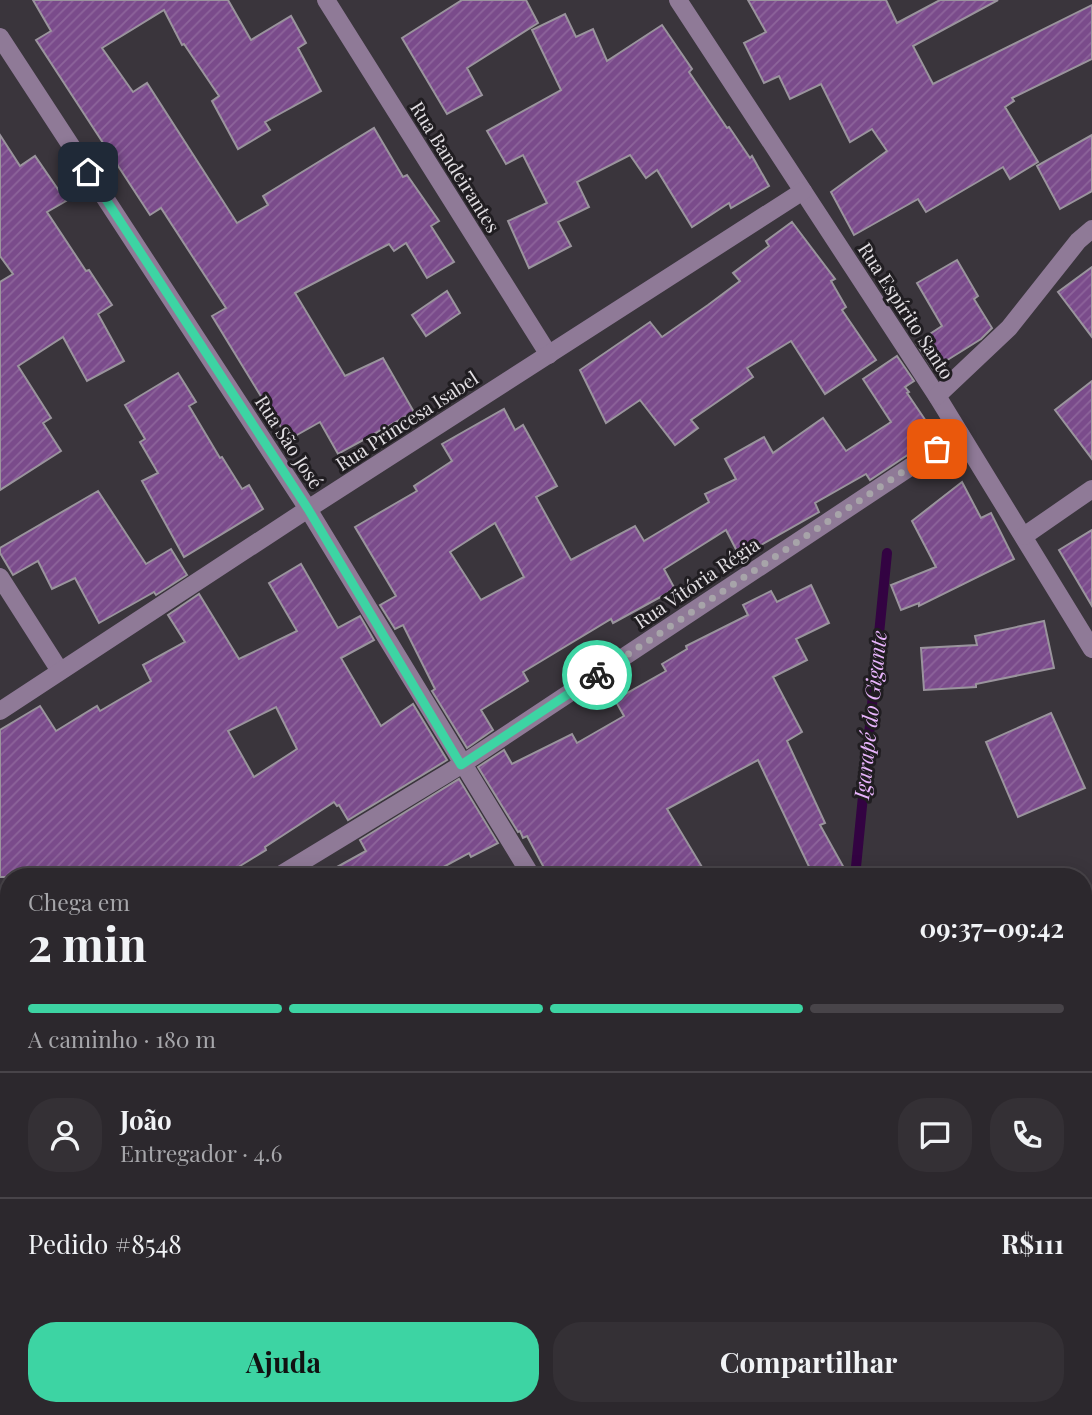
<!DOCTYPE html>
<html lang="pt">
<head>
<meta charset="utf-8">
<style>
  :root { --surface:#2c282d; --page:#343035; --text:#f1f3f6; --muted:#a6a6aa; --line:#484449; --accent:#3dd4a3 }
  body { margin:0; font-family:"Playfair Display",serif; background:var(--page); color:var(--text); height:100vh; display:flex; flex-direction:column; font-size:26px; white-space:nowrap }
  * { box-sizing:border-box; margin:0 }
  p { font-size:23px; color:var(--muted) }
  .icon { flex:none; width:38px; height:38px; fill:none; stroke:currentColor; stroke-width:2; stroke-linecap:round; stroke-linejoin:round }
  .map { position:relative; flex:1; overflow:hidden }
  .drawer { position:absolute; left:0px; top:868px; width:1092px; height:548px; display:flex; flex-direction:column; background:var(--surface); border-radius:28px 28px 0 0; box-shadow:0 4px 18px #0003,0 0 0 2px var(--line) }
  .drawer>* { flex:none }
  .pin { position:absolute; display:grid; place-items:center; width:60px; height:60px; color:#fff; margin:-30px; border-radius:14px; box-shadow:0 4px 10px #0006 }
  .courier { position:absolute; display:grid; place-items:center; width:70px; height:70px; margin:-35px; border:5px solid #3dd4a3; border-radius:50%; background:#fff; color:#222; box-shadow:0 2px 9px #0007 }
  .summary em { font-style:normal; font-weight:700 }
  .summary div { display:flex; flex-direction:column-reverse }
  .summary { display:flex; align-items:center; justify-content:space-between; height:119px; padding:0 28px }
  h1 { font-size:46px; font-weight:700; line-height:52px }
  .bar { display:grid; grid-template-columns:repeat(4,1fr); gap:10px 7px; align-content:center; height:84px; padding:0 28px }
  .bar i { height:9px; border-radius:5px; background:var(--line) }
  .bar .on { background:var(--accent) }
  .bar p { grid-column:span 4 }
  .line { display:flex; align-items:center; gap:18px; padding:0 28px; border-top:2px solid var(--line) }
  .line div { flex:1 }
  .round { display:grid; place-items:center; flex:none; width:74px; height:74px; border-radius:28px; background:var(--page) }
  .action { display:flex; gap:14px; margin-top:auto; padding:14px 28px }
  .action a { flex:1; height:80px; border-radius:28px; background:var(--accent); color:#111; font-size:28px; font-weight:700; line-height:80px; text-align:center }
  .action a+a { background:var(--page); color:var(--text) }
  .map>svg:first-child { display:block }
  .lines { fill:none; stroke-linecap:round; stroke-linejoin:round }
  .stream { stroke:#330342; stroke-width:10 }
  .building { fill:url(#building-hatch); stroke:#9a949d; stroke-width:2; fill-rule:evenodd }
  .minor { stroke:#8f7a97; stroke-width:18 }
  .done { stroke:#a7a4a9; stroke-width:7; stroke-dasharray:0 12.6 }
  .route { stroke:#3dd4a3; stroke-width:9 }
  .labels { text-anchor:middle; stroke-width:6; stroke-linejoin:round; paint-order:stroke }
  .street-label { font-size:19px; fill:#e2dfe3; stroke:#201d21 }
  .water-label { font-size:21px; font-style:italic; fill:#e9b5fd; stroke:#201d21 }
</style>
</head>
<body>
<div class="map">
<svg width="1092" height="1415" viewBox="0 0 1092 1415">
  <defs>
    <pattern id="building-hatch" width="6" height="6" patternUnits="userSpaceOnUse" patternTransform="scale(1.75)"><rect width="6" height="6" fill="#7a4b8b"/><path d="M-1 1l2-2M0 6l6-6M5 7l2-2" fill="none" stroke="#8d649b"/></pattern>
  </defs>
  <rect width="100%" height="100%" fill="#3a353c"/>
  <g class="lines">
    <!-- stream -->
    <path class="stream" d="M855 877 887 553"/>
  </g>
  <!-- building -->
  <g class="building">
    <path d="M33 0H228L251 40 291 16 306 43 298 48 321 91 265 122 270 130 238 149 212 101 219 96 184 44 182 45 164 10 102 48 133 92 147 83 237 223 268 205 263 196 374 128 403 177 407 175 439 221 431 226 454 262 427 278 406 243 394 251 389 244 295 293 345 376 383 358 414 412 338 454 320 422 288 440 264 397 262 398 212 316 226 308 161 208 150 215 36 40 51 31Z"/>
    <path d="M462 0H526L538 23 467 68 482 95 447 114 402 38Z"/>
    <path d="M748 0H886L897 23 940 0H998L913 46 933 84 1092 5V59L1012 98 1014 101 1005 107 1038 162 1010 179 1003 167 926 212 918 199 854 235 831 192 887 151 872 129 850 142 821 84 790 99 779 76 764 83 744 43 766 32Z"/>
    <path d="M565 14 576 37 593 29 607 61 662 25 692 69 689 72 727 128 729 127 750 158 752 156 769 186 731 208 729 203 692 227 657 170 646 178 630 155 577 182 589 207 558 222 571 246 529 268 508 221 547 203 523 155 506 164 487 131 561 90 532 30Z"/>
    <path d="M0 135 20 166 35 156 66 201 47 212 86 271 89 270 112 305 98 314 124 361 87 381 63 337 18 366 51 418 43 423 61 451 0 490V282L13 274 0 256Z"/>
    <path d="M1092 135V191L1060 209 1037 166Z"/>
    <path d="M792 222 835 279 831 281 846 307 842 310 876 360 825 394 791 341 747 368 753 377 691 420 698 428 675 445 640 400 606 423 580 370 650 322 662 337 708 305 740 281 733 273 769 246 766 241Z"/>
    <path d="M957 260 978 296 974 299 992 328 981 339 933 369 916 343 942 326 917 283Z"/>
    <path d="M1092 267V337L1058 292Z"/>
    <path d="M447 291 460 313 426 336 412 315Z"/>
    <path d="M897 356 914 381 905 387 909 392 907 393 936 436 870 480 866 474 815 503 819 512 740 557 726 530 664 569 675 589 613 623 611 619 523 672 528 681 481 710 493 730 467 748 432 691 435 689 403 625 395 629 380 605 396 596 355 527 417 491 414 486 452 461 442 444 504 409 515 430 523 425 557 486 536 497 571 560 635 526 644 541 709 502 705 494 736 479 725 459 764 437 773 453 823 418 846 451 891 422 863 379ZM495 523 524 577 481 600 450 552Z"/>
    <path d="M178 373 196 402 189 406 220 458 222 457 242 489 249 485 263 509 184 557 142 481 158 473 140 442 145 439 125 405Z"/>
    <path d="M1092 381V459L1055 410Z"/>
    <path d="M962 482 981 518 991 513 1014 559 919 606V603L901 610 891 585 936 567 912 521Z"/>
    <path d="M98 491 146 564 171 549 187 575 156 595 154 592 99 623 75 578 52 589 38 561 13 575 0 553V548Z"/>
    <path d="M1092 530V606L1059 550Z"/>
    <path d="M301 564 338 628 360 616 374 640 341 658 381 726 413 704 447 760 348 820 339 805 337 806 334 802 265 847 266 850 222 877H0V730L40 706 56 731 97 706 100 711 151 681 143 665 185 642 168 615 199 594 239 659 297 631 269 583ZM276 707 297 749 254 777 228 731Z"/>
    <path d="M811 585 829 623 796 639 807 660 773 677 802 732 787 741 825 823 820 825 849 877H814L758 760 667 809 708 877H549L527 836 523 838 520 831 518 832 478 767 504 750 512 764 572 734 577 743 624 716 615 700 666 671 662 664 687 649 686 646 748 615 743 605 771 591 777 602Z"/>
    <path d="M1044 621 1054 668 976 684V687L924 690 921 648 977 645 975 636Z"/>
    <path d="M1051 713 1085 788 1018 817 986 742Z"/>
    <path d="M459 779 498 843 471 857 469 853 425 877H319L366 851 360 840Z"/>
  </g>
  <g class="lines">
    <!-- minor -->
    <g class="minor">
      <path d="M326 0 549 355"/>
      <path d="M678 0 937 396 1092 649"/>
      <path d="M0 37 308 509 532 877"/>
      <path d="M937 396 1009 328 1078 241 1092 229"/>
      <path d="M1024 536 1092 489"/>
      <path d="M0 577 60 671"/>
      <path d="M0 711 308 509 803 191"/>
      <path d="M277 877 461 765 960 434"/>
      <path d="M0 941 9 955"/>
      <path d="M1083 1304 1092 1318"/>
      <path d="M288 1407 293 1415"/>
      <path d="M748 1407 753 1415"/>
      <path d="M542 1415 554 1407"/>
    </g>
  </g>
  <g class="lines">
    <!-- done -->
    <path class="done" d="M597 675 937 449"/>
    <!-- route -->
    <path class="route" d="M88 172 308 509 461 765 597 675"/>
  </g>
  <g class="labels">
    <!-- street labels -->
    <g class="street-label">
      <text transform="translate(455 167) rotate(58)" y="7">Rua Bandeirantes</text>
      <text transform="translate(906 311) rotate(57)" y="7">Rua Espírito Santo</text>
      <text transform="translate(407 421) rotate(-33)" y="7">Rua Princesa Isabel</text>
      <text transform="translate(289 442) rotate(57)" y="7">Rua São José</text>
      <text transform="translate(697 583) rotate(-34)" y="7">Rua Vitória Régia</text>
    </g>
    <!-- water labels -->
    <g class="water-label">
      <text transform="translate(871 715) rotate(-84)" y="7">Igarapé do Gigante</text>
    </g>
  </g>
</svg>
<div class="pin" style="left:937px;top:449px;background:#ea580c"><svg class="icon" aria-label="bag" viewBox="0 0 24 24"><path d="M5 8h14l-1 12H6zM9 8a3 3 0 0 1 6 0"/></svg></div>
<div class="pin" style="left:88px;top:172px;background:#1f2937"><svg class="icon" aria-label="home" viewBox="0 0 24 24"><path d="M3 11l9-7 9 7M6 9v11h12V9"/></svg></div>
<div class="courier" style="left:597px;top:675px"><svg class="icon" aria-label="bike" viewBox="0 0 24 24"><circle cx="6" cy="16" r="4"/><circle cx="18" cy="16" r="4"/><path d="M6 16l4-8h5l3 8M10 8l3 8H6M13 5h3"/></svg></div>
<section class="drawer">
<div class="summary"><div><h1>2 min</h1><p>Chega em</p></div><em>09:37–09:42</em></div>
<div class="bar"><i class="on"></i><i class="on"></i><i class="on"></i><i></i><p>A caminho · 180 m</p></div>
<div class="line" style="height:126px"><a class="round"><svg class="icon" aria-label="person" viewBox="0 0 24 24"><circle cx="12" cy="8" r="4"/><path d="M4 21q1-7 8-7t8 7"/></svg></a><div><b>João</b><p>Entregador · 4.6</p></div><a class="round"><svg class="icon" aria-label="chat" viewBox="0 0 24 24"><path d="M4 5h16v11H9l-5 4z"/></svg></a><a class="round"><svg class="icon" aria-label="phone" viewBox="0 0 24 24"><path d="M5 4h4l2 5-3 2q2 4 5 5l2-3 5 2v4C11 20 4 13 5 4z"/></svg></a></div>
<div class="line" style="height:91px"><div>Pedido #8548</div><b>R$111</b></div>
<div class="action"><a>Ajuda</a><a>Compartilhar</a></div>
</section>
</div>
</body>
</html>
